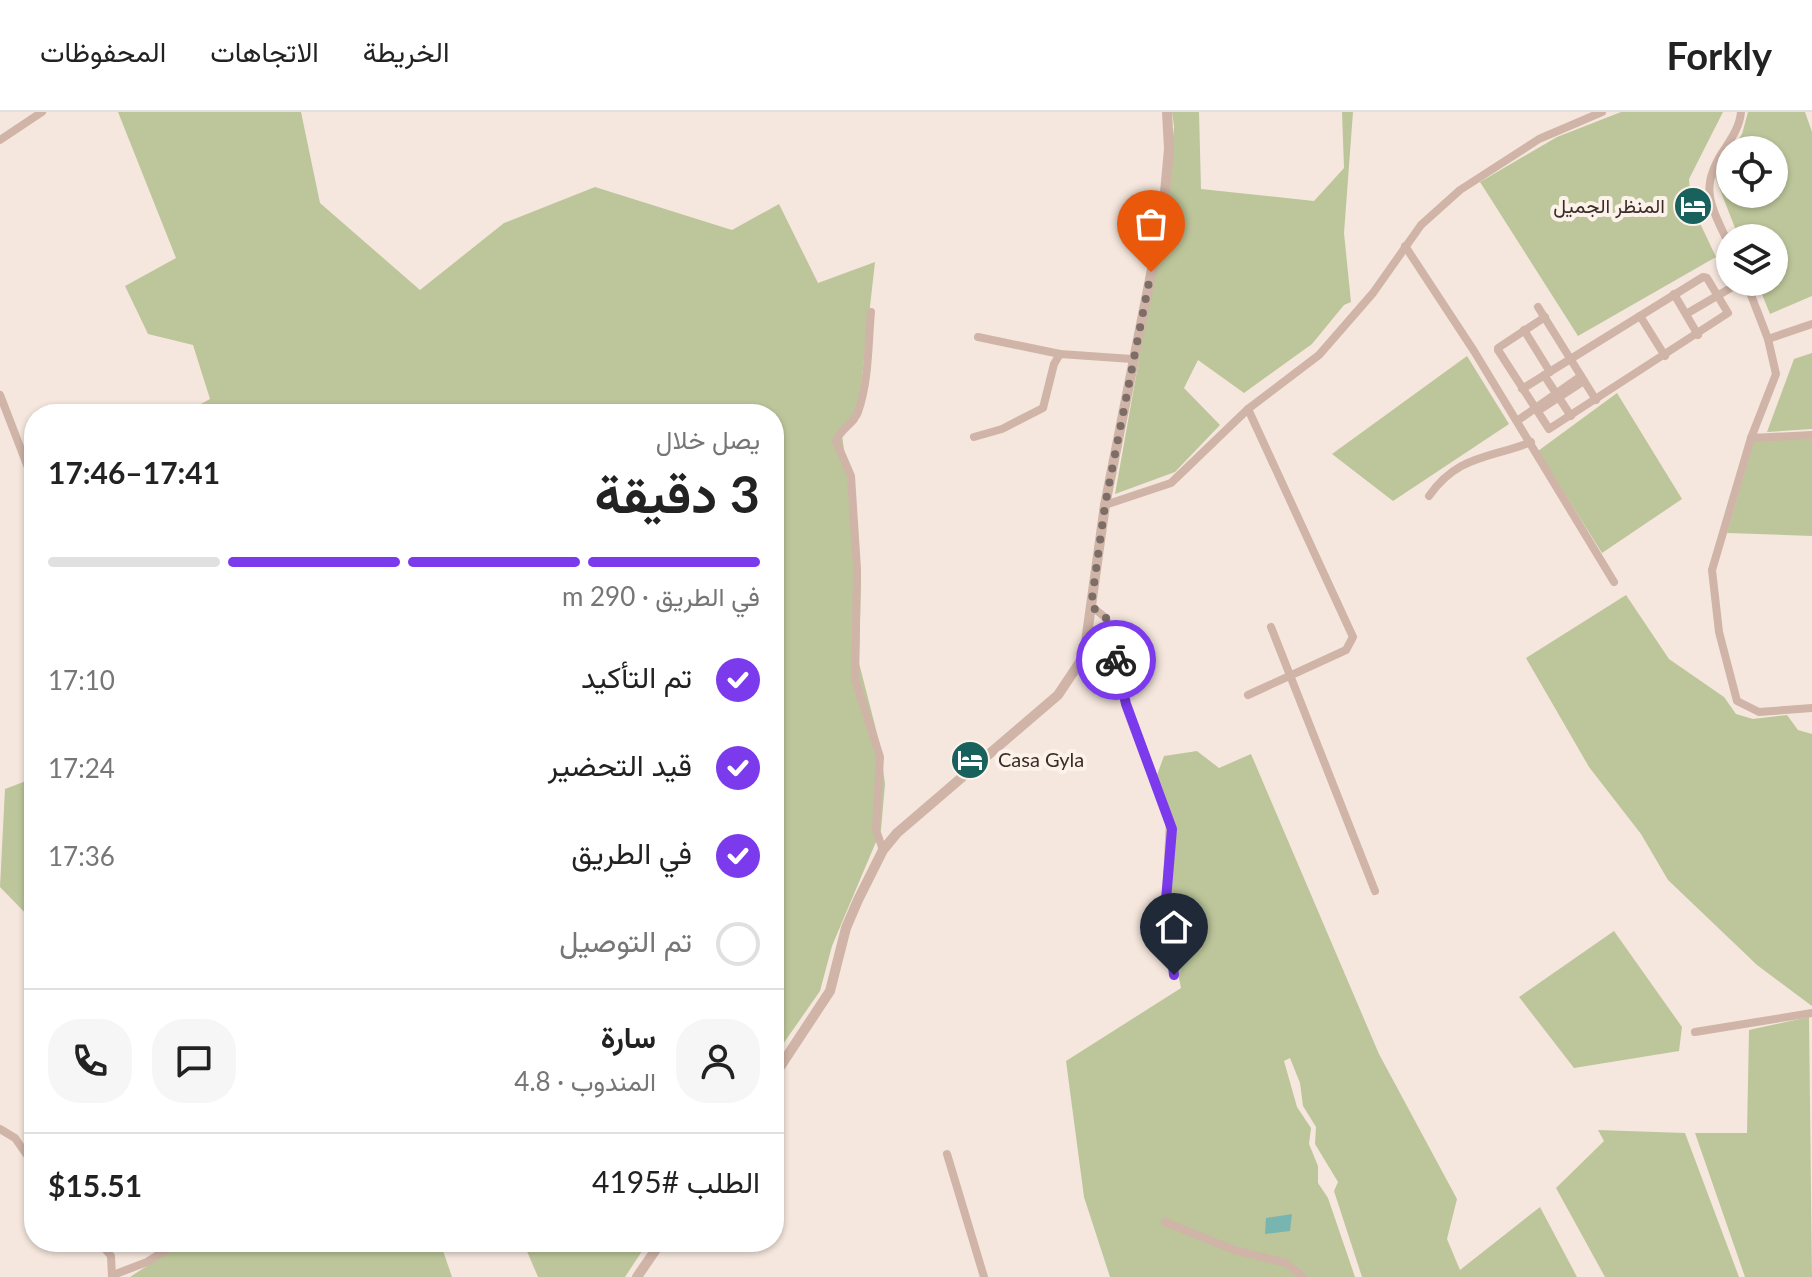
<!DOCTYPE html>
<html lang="ar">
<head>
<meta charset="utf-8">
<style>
  :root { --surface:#fff; --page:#f6f6f6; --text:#222; --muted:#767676; --line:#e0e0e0; --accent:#7c3aed }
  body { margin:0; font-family:Lato,Vazirmatn,sans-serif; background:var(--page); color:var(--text); direction:rtl; height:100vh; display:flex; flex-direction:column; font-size:30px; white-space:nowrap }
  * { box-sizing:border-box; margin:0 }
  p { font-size:26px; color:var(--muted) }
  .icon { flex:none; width:44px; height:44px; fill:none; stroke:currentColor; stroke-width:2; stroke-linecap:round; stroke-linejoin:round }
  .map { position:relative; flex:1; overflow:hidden; direction:ltr }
  .details { position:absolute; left:24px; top:292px; width:760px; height:848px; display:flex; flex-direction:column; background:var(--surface); border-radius:32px; box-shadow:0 2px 6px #0004; direction:rtl }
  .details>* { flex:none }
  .tools { position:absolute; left:1716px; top:24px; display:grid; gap:16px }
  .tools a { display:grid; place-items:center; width:72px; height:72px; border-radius:50%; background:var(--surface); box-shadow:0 2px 6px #0004; font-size:40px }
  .pin { position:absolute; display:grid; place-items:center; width:68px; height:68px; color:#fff; margin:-82px -34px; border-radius:50% 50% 50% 0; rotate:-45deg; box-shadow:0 0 8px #0007 }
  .pin .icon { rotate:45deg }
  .courier { position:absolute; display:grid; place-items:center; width:80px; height:80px; margin:-40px; border:6px solid #7c3aed; border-radius:50%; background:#fff; color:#222; box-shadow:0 2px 10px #0007 }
  .headline em { font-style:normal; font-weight:700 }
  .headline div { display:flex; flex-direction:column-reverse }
  .headline { display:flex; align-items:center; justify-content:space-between; height:136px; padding:0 24px }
  h1 { font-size:52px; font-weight:700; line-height:60px }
  .bar { display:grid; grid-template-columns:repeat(4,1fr); gap:12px 8px; align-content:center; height:96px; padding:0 24px }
  .bar i { height:10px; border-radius:6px; background:var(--line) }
  .bar .selected { background:var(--accent) }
  .bar p { grid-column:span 4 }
  .line { display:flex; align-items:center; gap:20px; padding:0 24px; border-top:2px solid var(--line) }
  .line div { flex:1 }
  .round { display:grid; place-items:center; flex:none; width:84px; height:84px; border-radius:32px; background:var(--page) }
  ol { padding:0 24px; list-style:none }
  li { display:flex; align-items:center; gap:24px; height:88px }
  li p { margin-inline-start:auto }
  li .icon { padding:8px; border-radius:50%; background:var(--accent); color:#fff; stroke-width:4 }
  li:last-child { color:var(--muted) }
  li i { width:44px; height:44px; border:4px solid var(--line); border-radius:50% }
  header { display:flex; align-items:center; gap:48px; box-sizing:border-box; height:112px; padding:0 40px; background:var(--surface); border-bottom:2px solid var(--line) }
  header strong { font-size:38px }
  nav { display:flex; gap:44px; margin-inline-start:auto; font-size:28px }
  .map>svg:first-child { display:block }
  .green { fill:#bdc69b }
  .water { fill:#79b5b0 }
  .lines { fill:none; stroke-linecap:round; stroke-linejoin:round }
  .minor { stroke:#cfb4a7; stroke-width:8 }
  .tertiary { stroke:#cfb4a7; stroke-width:10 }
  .done { stroke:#7c6d67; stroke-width:8; stroke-dasharray:0 14.4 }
  .route { stroke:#7c3aed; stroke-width:10 }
  .labels { text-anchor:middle; stroke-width:8; stroke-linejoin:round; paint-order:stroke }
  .poi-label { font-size:20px; fill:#3b2c28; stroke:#fcf2ea; text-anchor:end }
</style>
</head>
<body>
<header>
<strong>Forkly</strong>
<nav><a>الخريطة</a><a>الاتجاهات</a><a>المحفوظات</a></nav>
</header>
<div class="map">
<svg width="1812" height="1165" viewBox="0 0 1812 1165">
  <rect width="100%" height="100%" fill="#f5e7dd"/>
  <!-- green -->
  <g class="green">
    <path d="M118 0H301L320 91 420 178 504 111 595 75 732 118 779 92 818 171 875 150 857 310 842 323 861 467 859 551 880 633 885 672 881 718 832 834 820 879 774 945V302H191L190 298 210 287 193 233 148 222 125 174 176 146Z"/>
    <path d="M1172 0H1199L1201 77 1314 89 1344 56 1342 0H1353L1344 121 1351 190 1344 193 1312 232 1244 281 1198 248 1184 276 1220 313 1175 360 1115 382 1161 124 1169 123V118L1163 119 1174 15Z"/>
    <path d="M1621 0H1723L1689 67 1691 92 1716 145 1578 224 1480 70 1557 25Z"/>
    <path d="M1748 0H1805L1812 20V184L1770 202 1757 170H1774V126H1739L1715 65 1730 41V82H1774V38H1732L1742 22Z"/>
    <path d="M1812 241V317L1767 320 1794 247Z"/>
    <path d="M1467 244 1509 312 1393 389 1332 342Z"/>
    <path d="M1617 281 1682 387 1602 441 1538 339Z"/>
    <path d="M1812 325V424L1727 421 1754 328Z"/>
    <path d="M1626 483 1669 547 1724 585 1736 602 1753 607 1787 603 1798 618 1812 622V894L1757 853 1668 768 1641 722 1589 655 1526 546Z"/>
    <path d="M1197 639 1219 656 1251 642 1379 942 1457 1087 1447 1127 1460 1158 1540 1095 1577 1165H1362L1334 1079 1338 1070 1315 1032 1316 1015 1303 994 1300 971 1290 946 1284 949 1297 995 1311 1016 1309 1032 1318 1054V1071L1328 1086 1355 1165H1110L1084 1085 1066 949 1181 876 1173 838 1169 784 1175 715 1157 663 1164 644Z"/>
    <path d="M34 666V810L0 775 5 677Z"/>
    <path d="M1614 819 1682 915 1679 939 1574 956 1519 885Z"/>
    <path d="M1809 905 1812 1165H1745L1695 1021H1747L1749 918Z"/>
    <path d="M1598 1018 1685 1021 1739 1165H1605L1556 1076 1604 1029Z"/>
    <path d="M184 1130H440L452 1165H130Z"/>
    <path d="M523 1130H648L625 1165H538Z"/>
  </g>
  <!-- water -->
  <path class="water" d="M1292 1102 1290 1119 1265 1122 1266 1106Z"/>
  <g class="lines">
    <!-- minor -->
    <g class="minor">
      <path d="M0 28 42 0"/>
      <path d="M1405 134 1474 239 1614 470"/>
      <path d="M1730 135C1711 93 1697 76 1726 35 1733 24 1740 13 1741 0"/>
      <path d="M1746 170 1768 227 1776 262 1751 326 1712 458 1719 520 1737 589 1759 600 1812 596"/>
      <path d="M1674 182 1698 223"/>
      <path d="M1538 195 1596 288"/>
      <path d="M871 200C868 233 869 269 858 300 853 313 840 317 836 329L851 364 857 457 855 567 880 645 876 718 883 738"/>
      <path d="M1686 202 1741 170"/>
      <path d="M1640 204 1665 244"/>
      <path d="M1524 218 1550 260"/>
      <path d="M978 225 1060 242 1132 247"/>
      <path d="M1768 227 1812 212"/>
      <path d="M1544 263 1571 304"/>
      <path d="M1522 277 1703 165 1707 166 1728 201 1549 317 1498 238V236L1545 205"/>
      <path d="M0 283 34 371"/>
      <path d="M1534 297H1541L1584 269"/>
      <path d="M1517 309 1581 264"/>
      <path d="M974 325 1002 317 1043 296 1054 252 1060 242"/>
      <path d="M1751 326 1812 323"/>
      <path d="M1429 384C1458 343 1488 347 1531 330"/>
      <path d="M1105 393 1171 371 1248 297 1319 243 1373 181 1421 113 1460 78 1539 27 1602 0"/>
      <path d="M1091 494 1106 506 1126 592 1170 708 1166 788 1174 863"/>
      <path d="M1271 515 1375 779"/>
      <path d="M1248 583 1346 538 1353 525 1248 297"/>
      <path d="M1695 920 1812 901"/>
      <path d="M0 1017 15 1026 34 1053"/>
      <path d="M947 1042 984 1165"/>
      <path d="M1165 1110 1234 1138 1286 1151 1303 1165"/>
      <path d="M99 1130 111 1144 112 1165"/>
      <path d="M113 1163 147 1150 179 1130"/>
    </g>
    <!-- tertiary -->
    <g class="tertiary">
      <path d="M774 964 830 879 846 816 858 788 883 738 897 721 1058 583 1084 544 1105 393 1163 102 1169 37 1167 0"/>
      <path d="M637 1165 661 1130"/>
    </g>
  </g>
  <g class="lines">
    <!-- done -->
    <path class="done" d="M1116 548 1106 506 1091 494 1105 393 1151 160"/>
    <!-- route -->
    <path class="route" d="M1116 548 1126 592 1172 717 1166 788 1174 863"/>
  </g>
  <!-- icons -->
  <defs>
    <symbol id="hotel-disc" viewBox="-11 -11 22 22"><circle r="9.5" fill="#19615d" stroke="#fcf2ea"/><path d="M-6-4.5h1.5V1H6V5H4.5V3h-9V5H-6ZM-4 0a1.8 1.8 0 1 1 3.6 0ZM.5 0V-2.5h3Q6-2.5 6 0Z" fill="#fff"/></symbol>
  </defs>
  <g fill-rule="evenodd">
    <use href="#hotel-disc" x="1671" y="72" width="44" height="44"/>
    <use href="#hotel-disc" x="948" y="626" width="44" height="44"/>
  </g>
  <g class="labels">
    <!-- poi labels -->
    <g class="poi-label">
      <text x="1665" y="101">المنظر الجميل</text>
      <text x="998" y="655" text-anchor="start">Casa Gyla</text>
    </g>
  </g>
</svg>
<div class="tools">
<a><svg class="icon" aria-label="locate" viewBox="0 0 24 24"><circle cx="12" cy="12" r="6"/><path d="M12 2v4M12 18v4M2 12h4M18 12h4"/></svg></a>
<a><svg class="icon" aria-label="layers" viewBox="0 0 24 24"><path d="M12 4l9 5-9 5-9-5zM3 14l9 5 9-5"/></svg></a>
</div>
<div class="pin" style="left:1151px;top:160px;background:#ea580c"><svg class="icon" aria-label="bag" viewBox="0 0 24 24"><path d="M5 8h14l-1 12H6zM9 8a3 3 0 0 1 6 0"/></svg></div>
<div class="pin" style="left:1174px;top:863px;background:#1f2937"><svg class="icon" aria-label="home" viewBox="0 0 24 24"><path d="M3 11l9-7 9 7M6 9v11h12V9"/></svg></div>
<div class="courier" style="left:1116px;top:548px"><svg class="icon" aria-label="bike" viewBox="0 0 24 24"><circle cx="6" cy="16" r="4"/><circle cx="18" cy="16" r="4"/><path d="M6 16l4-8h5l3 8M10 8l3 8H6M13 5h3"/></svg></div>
<section class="details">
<div class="headline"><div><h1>3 دقيقة</h1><p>يصل خلال</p></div><em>17:41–17:46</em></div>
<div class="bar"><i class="selected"></i><i class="selected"></i><i class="selected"></i><i></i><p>في الطريق · 290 m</p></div>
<ol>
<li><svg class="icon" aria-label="check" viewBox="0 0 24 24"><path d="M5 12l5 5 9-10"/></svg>تم التأكيد<p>17:10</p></li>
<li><svg class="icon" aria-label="check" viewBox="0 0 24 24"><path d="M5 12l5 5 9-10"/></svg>قيد التحضير<p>17:24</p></li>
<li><svg class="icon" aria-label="check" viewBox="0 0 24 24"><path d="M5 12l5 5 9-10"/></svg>في الطريق<p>17:36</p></li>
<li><i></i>تم التوصيل</li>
</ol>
<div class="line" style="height:144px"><a class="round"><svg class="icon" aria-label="person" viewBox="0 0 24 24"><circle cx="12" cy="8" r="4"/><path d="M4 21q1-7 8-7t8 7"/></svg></a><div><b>سارة</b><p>المندوب · 4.8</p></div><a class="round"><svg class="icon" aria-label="chat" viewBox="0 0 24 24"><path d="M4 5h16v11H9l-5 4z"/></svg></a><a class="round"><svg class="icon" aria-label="phone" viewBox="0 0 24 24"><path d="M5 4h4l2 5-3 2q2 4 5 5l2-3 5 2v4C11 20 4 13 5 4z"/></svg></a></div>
<div class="line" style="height:104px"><div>الطلب #4195</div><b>$15.51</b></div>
</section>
</div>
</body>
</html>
